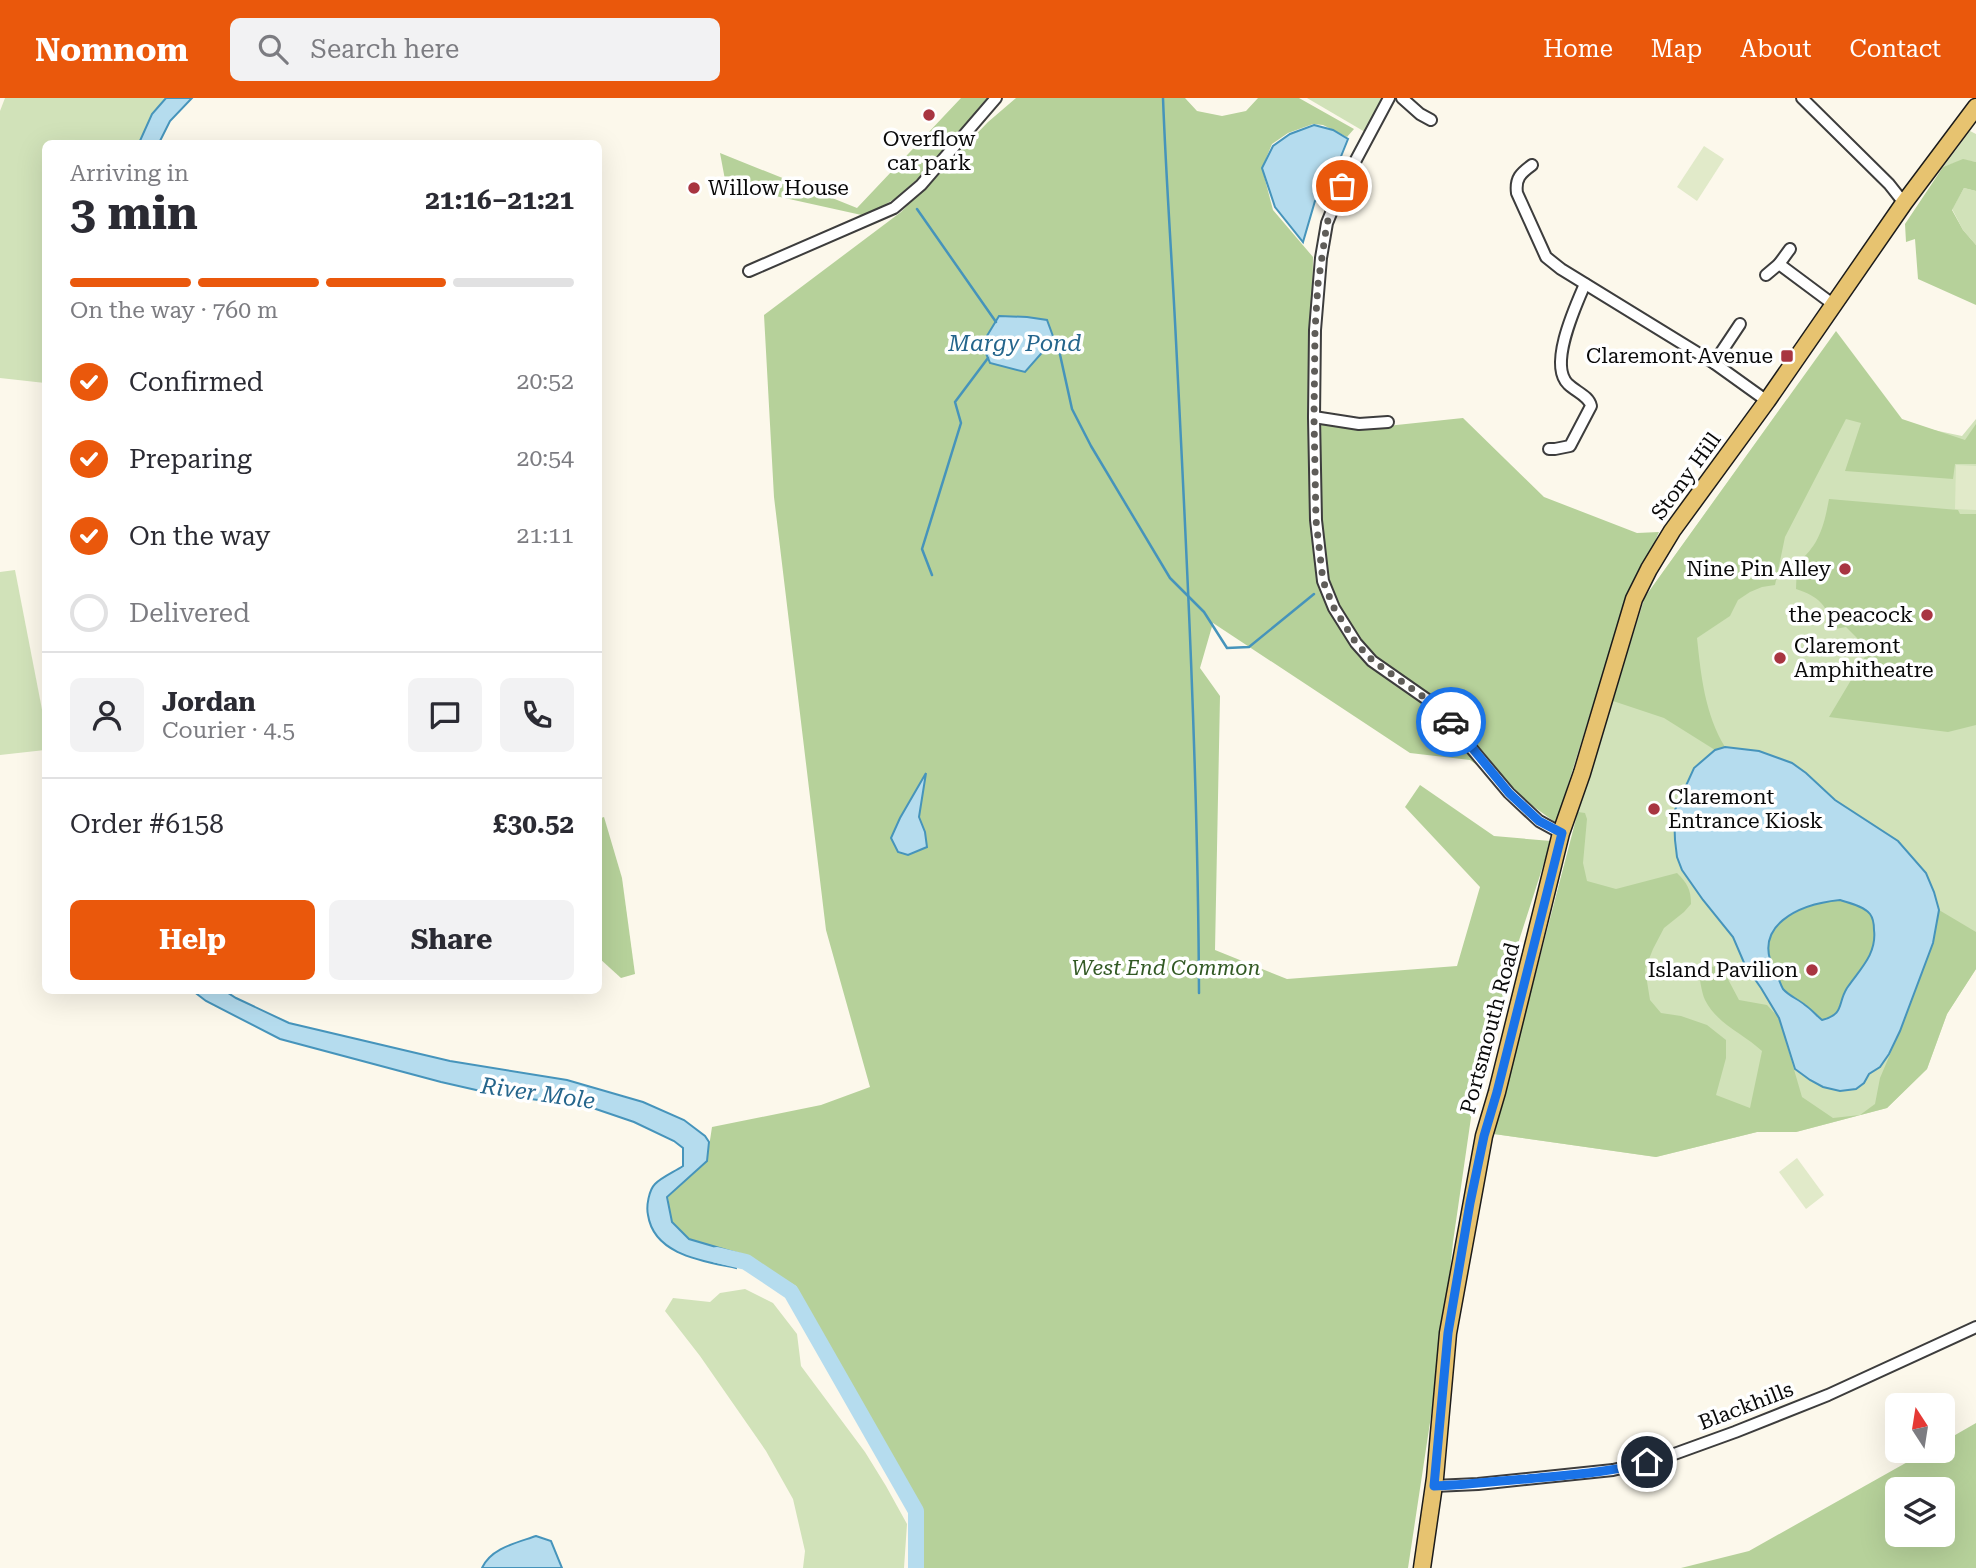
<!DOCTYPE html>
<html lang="en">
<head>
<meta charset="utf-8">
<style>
  :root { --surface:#fff; --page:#f2f2f3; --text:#2b2b33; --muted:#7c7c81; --line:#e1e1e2; --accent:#ea580c }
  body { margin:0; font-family:"Roboto Serif",serif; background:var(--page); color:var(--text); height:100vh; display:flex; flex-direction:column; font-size:26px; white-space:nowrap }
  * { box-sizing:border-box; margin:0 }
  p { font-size:23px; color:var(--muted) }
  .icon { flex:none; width:38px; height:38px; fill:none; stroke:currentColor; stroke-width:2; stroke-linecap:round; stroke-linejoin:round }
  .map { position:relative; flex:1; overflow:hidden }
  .details { position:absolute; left:42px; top:42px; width:560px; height:854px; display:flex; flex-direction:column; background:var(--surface); border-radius:10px; box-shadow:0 7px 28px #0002 }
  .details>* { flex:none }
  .needle { width:46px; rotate:348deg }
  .controls { position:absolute; left:1885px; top:1295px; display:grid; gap:14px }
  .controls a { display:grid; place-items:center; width:70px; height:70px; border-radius:10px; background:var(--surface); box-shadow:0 7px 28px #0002; font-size:35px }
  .pin { position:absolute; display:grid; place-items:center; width:60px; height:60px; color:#fff; margin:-30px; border:4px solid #fff; border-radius:50%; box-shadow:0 2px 7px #0007 }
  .courier { position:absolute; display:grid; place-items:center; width:70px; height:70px; margin:-35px; border:5px solid #1a73e8; border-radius:50%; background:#fff; color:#222; box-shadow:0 2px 9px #0007 }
  .head em { font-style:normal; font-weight:700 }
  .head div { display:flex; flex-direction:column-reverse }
  .head { display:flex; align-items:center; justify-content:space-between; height:119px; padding:0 28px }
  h1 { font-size:46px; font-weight:700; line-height:52px }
  .bar { display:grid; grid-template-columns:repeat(4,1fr); gap:10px 7px; align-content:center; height:84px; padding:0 28px }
  .bar i { height:9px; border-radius:5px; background:var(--line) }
  .bar .selected { background:var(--accent) }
  .bar p { grid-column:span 4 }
  .line { display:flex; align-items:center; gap:18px; padding:0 28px; border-top:2px solid var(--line) }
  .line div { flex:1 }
  .round { display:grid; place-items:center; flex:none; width:74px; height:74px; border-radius:10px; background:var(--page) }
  ol { padding:0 28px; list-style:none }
  li { display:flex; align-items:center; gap:21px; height:77px }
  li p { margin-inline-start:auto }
  li .icon { padding:7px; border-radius:50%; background:var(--accent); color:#fff; stroke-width:4 }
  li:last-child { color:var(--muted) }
  li i { width:38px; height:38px; border:4px solid var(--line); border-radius:50% }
  .button { display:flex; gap:14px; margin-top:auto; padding:14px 28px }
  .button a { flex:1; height:80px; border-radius:10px; background:var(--accent); color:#fff; font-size:28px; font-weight:700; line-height:80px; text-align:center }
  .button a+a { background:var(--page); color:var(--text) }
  header { display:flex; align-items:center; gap:42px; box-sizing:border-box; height:98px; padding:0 35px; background:var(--accent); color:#fff }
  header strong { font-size:33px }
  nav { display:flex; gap:38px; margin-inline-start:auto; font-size:24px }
  .search { width:490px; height:63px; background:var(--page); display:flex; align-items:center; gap:18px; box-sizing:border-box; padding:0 24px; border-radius:10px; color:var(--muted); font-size:26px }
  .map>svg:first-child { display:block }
  .green { fill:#d1e2b9 }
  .forest { fill:#b6d19a; fill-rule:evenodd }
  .pitch { fill:#e1eac9 }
  .water { fill:#b5dcee; stroke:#4694bb; stroke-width:2; fill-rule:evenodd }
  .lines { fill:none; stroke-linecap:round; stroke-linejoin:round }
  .stream { stroke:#4694bb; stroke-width:2.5 }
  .river { stroke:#b5dcee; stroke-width:16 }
  .minor-casing { stroke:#3d3d3d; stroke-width:14 }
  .primary-casing { stroke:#1b1b1b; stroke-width:19 }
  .minor { stroke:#fff; stroke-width:10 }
  .primary { stroke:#e7c370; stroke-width:16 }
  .done { stroke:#5f5d59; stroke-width:7; stroke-dasharray:0 12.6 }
  .route { stroke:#1a73e8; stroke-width:9 }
  .poi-dot { fill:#a83541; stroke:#fff; stroke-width:2.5 }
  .labels { text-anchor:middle; stroke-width:7; stroke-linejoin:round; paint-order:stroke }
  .poi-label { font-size:21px; fill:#0a0a0a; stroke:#fff; text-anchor:end }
  .street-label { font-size:21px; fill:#0a0a0a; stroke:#fff }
  .park-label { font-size:21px; font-style:italic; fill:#325924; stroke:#fff }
  .water-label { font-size:23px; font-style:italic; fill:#24658c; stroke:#fff }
</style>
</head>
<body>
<header>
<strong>Nomnom</strong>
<div class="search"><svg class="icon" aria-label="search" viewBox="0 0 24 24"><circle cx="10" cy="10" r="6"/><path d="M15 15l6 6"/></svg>Search here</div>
<nav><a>Home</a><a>Map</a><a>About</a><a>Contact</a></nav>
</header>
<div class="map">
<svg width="1976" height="1470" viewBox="0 0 1976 1470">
  <rect width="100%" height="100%" fill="#fcf8eb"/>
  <!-- green -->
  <g class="green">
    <path d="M5 0H166L152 16 139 45 46 46 45 285 0 280V13Z"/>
    <path d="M1307 0H1382L1365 34Z"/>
    <path d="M1970 33 1976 36V64L1963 62 1943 69Z"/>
    <path d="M1964 90 1976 93V147L1963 132 1952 111Z"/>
    <path d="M1787 301 1962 338 1976 321V871L1947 916 1927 971 1887 1010 1796 1034H1757L1656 1059 1494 1036 1588 675 1645 499Z"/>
    <path d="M15 472 45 627V652L0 657V474Z"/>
    <path d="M745 1191 773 1205 797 1236 801 1268 865 1354 886 1388 907 1426 904 1470H803L805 1453 793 1401 766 1353 700 1258 665 1213 673 1200 710 1204 720 1195Z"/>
  </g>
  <!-- forest -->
  <g class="forest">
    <path d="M961 0H993L930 70 896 100 866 118 726 87 720 55 857 110Z"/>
    <path d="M1016 0H1185L1197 13 1222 18 1246 13 1258 0H1299L1354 31 1347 39 1323 27 1313 26 1288 35 1272 46 1262 70 1273 112 1313 159 1311 320 1368 330 1463 320 1544 399 1637 435 1659 434 1612 546 1556 725 1470 662 1410 655 1213 525 1200 570 1220 598 1215 852 1287 881 1457 868 1480 789 1405 709 1420 687 1494 738 1551 743 1514 858 1500 918 1480 970 1475 992 1453 1144 1444 1232 1408 1470H921L919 1408 796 1188 739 1155 687 1142 671 1123 668 1099 707 1062 712 1029 821 1007 870 989 826 832 774 399 764 217 901 114 988 24Z"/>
    <path d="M1963 61 1976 64V93L1964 90 1952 112 1963 132 1976 147V207L1918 181 1915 141 1906 144 1905 126 1943 69Z"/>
    <path d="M1836 233 1902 321 1965 342 1976 326V366H1955L1953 381 1845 373 1861 325 1846 321 1785 439 1775 487 1762 489 1750 494 1738 502 1730 518 1697 540C1701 578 1705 616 1725 649L1715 652 1664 620 1613 603 1645 499Z"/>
    <path d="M1829 401 1958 412 1960 416H1976V627L1948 634 1829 619 1869 552 1846 529 1835 531C1826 507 1820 499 1796 491L1797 465C1819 448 1824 428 1829 401Z"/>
    <path d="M1578 714 1585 715 1587 721 1583 765 1587 783 1616 791 1677 775C1687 785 1691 791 1691 806L1684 814 1664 830 1653 851 1645 871 1650 902 1661 915 1681 918 1707 927 1726 942V960L1716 997 1750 1010 1762 953C1744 936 1717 926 1705 902 1701 893 1700 880 1698 870L1721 868 1739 902 1767 907 1779 920 1802 999 1833 1020 1860 1017 1875 1006 1880 980 1900 933 1933 845 1939 812 1976 834V871L1947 916 1927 971 1887 1010 1796 1034H1757L1656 1059 1494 1036Z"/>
    <path d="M604 719 622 780 635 876 621 880 599 860 598 721Z"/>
    <path d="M1840 802C1849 805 1864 808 1870 816 1873 820 1874 826 1874 832 1877 856 1860 871 1847 890 1837 906 1845 916 1822 922 1816 917 1811 911 1805 907 1798 901 1789 898 1783 891 1780 886 1779 880 1776 876 1750 827 1800 807 1840 802Z"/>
    <path d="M1976 1325V1470H1681L1749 1453 1927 1353H1942L1943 1344ZM1897 1391H1942V1437H1897Z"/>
  </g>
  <!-- pitch -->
  <g class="pitch">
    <path d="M1704 48 1724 61 1697 103 1677 89Z"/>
    <path d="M1956 367 1976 368V412L1955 411Z"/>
    <path d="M1797 1060 1824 1097 1806 1111 1779 1074Z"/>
  </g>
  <!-- water -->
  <g class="water">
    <path d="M166 0H192L170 23 159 45H139L152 16Z"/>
    <path d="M1314 27 1333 32 1348 41 1325 98 1315 103 1303 144 1275 109 1262 70 1273 48 1290 36Z"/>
    <path d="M999 218 1027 219 1047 222 1054 241 1025 274 990 265 982 246Z"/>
    <path d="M1725 649 1759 653 1792 665 1806 675 1835 702 1898 743 1926 775 1934 794 1939 812 1933 845 1900 933 1889 956 1880 969 1869 976 1864 985 1856 991 1840 993 1823 989 1810 982 1795 971 1779 920 1761 890 1745 867 1733 839 1703 802 1682 772 1677 759 1675 742 1674 714 1694 670 1715 652ZM1840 802C1849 805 1864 808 1870 816 1873 820 1874 826 1874 832 1877 856 1860 871 1847 890 1837 906 1845 916 1822 922 1816 917 1811 911 1805 907 1798 901 1789 898 1783 891 1780 886 1779 880 1776 876 1749 827 1800 806 1840 802Z"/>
    <path d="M926 675 919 719 925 734 927 749 908 757 898 754 891 740 900 720Z"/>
    <path d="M193 893H225L236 900 289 925 450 963 567 982 643 1004 684 1022 705 1038 709 1044 707 1063 667 1099 672 1124 689 1141 740 1156 736 1170C703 1163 654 1157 648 1117 646 1108 649 1092 655 1086 662 1079 674 1074 683 1068V1050L674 1043 634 1024 587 1008 498 997 441 984 280 941 206 903Z"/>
    <path d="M536 1438 551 1443 562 1470H482C491 1450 516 1445 536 1438Z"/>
  </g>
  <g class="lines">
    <!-- stream -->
    <g class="stream">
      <path d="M1163 0C1166 81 1172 162 1176 243 1187 460 1198 678 1199 895"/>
      <path d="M917 111 996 224"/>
      <path d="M1054 241 1057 243 1072 311 1091 348 1170 480 1204 514 1227 550 1249 549 1314 496"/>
      <path d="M932 477 922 451 961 325 955 304 988 260"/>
    </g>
    <!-- river -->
    <path class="river" d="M717 1157 746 1164 791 1194 916 1413V1470"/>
    <defs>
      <g id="minor">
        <path d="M1389 0 1342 88 1327 125 1321 160 1315 232 1314 319 1316 422 1323 483 1334 510 1356 545 1372 563 1435 607 1509 695 1539 723 1561 735"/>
        <path d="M1402 0 1420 16 1431 22"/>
        <path d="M1802 0 1889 86 1904 105"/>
        <path d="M1532 67C1521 75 1515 80 1517 95L1546 159 1561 171 1714 265 1767 303"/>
        <path d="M1779 166 1834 207"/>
        <path d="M749 173 894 110 921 87 996 0"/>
        <path d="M1766 177 1779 166 1790 151"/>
        <path d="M1714 265 1740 226"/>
        <path d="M1314 319 1359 326 1388 324"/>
        <path d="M1549 351H1555L1570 348 1591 308C1589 298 1576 294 1568 286 1548 267 1576 207 1585 186"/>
        <path d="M1434 1388 1478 1386 1613 1372 1666 1359 1735 1334 1828 1297 1976 1229"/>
      </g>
      <path id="primary" d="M1422 1470 1435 1380 1448 1235 1484 1038 1497 994 1561 735 1582 675 1634 501 1649 471 1672 433 1767 303 1904 105 1976 9"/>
    </defs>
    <!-- minor casing -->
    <use href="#minor" class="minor-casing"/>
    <!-- primary casing -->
    <use href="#primary" class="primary-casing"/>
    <!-- minor -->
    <use href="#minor" class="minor"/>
    <!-- primary -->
    <use href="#primary" class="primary"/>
  </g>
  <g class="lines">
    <!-- done -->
    <path class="done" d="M1342 88 1327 125 1318 186 1315 232 1314 320 1316 422 1323 483 1334 510 1356 545 1373 563 1435 607 1451 624"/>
    <!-- route -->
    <path class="route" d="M1451 624 1509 695 1539 723 1562 735 1497 994 1484 1038 1470 1105 1448 1235 1434 1388C1465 1387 1496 1383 1527 1381 1568 1377 1608 1375 1647 1364"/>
  </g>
  <!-- markers -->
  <g class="poi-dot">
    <circle cx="929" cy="17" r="7"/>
    <circle cx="694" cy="90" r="7"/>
    <rect x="1780" y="251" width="14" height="14" rx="3.5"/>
    <circle cx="1845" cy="471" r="7"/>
    <circle cx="1927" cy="517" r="7"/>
    <circle cx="1780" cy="560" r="7"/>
    <circle cx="1654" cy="711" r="7"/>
    <circle cx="1812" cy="872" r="7"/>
  </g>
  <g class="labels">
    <!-- poi labels -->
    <g class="poi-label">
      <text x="929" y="48" text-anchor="middle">Overflow<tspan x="929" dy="24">car park</tspan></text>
      <text x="708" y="97" text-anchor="start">Willow House</text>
      <text x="1773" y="265">Claremont Avenue</text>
      <text x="1831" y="478">Nine Pin Alley</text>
      <text x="1913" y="524">the peacock</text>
      <text x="1794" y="555" text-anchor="start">Claremont<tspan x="1794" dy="24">Amphitheatre</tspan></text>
      <text x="1668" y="706" text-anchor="start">Claremont<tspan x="1668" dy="24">Entrance Kiosk</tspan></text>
      <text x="1798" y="879">Island Pavilion</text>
    </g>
    <!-- street labels -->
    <g class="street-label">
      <text transform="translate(1686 378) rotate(-54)" y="7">Stony Hill</text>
      <text transform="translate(1490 930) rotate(-75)" y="7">Portsmouth Road</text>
      <text transform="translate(1746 1308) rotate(-21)" y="7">Blackhills</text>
    </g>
    <!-- park labels -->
    <g class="park-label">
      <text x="1166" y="877">West End Common</text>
    </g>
    <!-- water labels -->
    <g class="water-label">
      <text x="1015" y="253">Margy Pond</text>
      <text transform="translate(538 995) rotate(8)" y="8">River Mole</text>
    </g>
  </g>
</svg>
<div class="controls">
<a><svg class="needle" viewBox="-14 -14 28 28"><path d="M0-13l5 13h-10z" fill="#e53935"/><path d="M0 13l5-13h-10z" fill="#7c7c81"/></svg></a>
<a><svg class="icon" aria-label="layers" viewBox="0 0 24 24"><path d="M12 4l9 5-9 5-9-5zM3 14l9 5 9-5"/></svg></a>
</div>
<div class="pin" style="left:1342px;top:88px;background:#ea580c"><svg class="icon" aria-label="bag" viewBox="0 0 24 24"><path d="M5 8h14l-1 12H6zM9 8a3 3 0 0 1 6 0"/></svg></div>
<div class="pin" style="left:1647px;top:1364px;background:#1f2937"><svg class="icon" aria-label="home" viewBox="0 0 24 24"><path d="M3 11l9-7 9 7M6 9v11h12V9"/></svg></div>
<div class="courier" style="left:1451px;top:624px"><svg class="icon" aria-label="car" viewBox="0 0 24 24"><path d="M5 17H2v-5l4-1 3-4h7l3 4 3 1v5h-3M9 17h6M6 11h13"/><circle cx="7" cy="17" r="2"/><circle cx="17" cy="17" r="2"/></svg></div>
<section class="details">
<div class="head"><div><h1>3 min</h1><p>Arriving in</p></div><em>21:16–21:21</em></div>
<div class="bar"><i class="selected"></i><i class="selected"></i><i class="selected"></i><i></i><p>On the way · 760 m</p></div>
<ol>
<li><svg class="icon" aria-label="check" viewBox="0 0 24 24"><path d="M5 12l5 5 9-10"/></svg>Confirmed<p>20:52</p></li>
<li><svg class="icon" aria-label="check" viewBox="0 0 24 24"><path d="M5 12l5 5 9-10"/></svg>Preparing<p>20:54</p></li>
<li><svg class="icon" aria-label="check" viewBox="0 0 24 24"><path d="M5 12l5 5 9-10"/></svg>On the way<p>21:11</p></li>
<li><i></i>Delivered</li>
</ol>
<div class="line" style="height:126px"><a class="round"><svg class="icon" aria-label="person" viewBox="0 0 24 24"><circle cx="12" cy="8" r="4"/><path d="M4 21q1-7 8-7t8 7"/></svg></a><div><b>Jordan</b><p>Courier · 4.5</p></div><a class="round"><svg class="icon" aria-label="chat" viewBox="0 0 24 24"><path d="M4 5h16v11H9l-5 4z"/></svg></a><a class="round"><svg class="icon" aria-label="phone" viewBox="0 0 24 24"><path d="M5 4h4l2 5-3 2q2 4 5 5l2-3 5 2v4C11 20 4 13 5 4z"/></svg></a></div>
<div class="line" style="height:91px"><div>Order #6158</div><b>£30.52</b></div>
<div class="button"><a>Help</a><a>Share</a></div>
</section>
</div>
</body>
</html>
